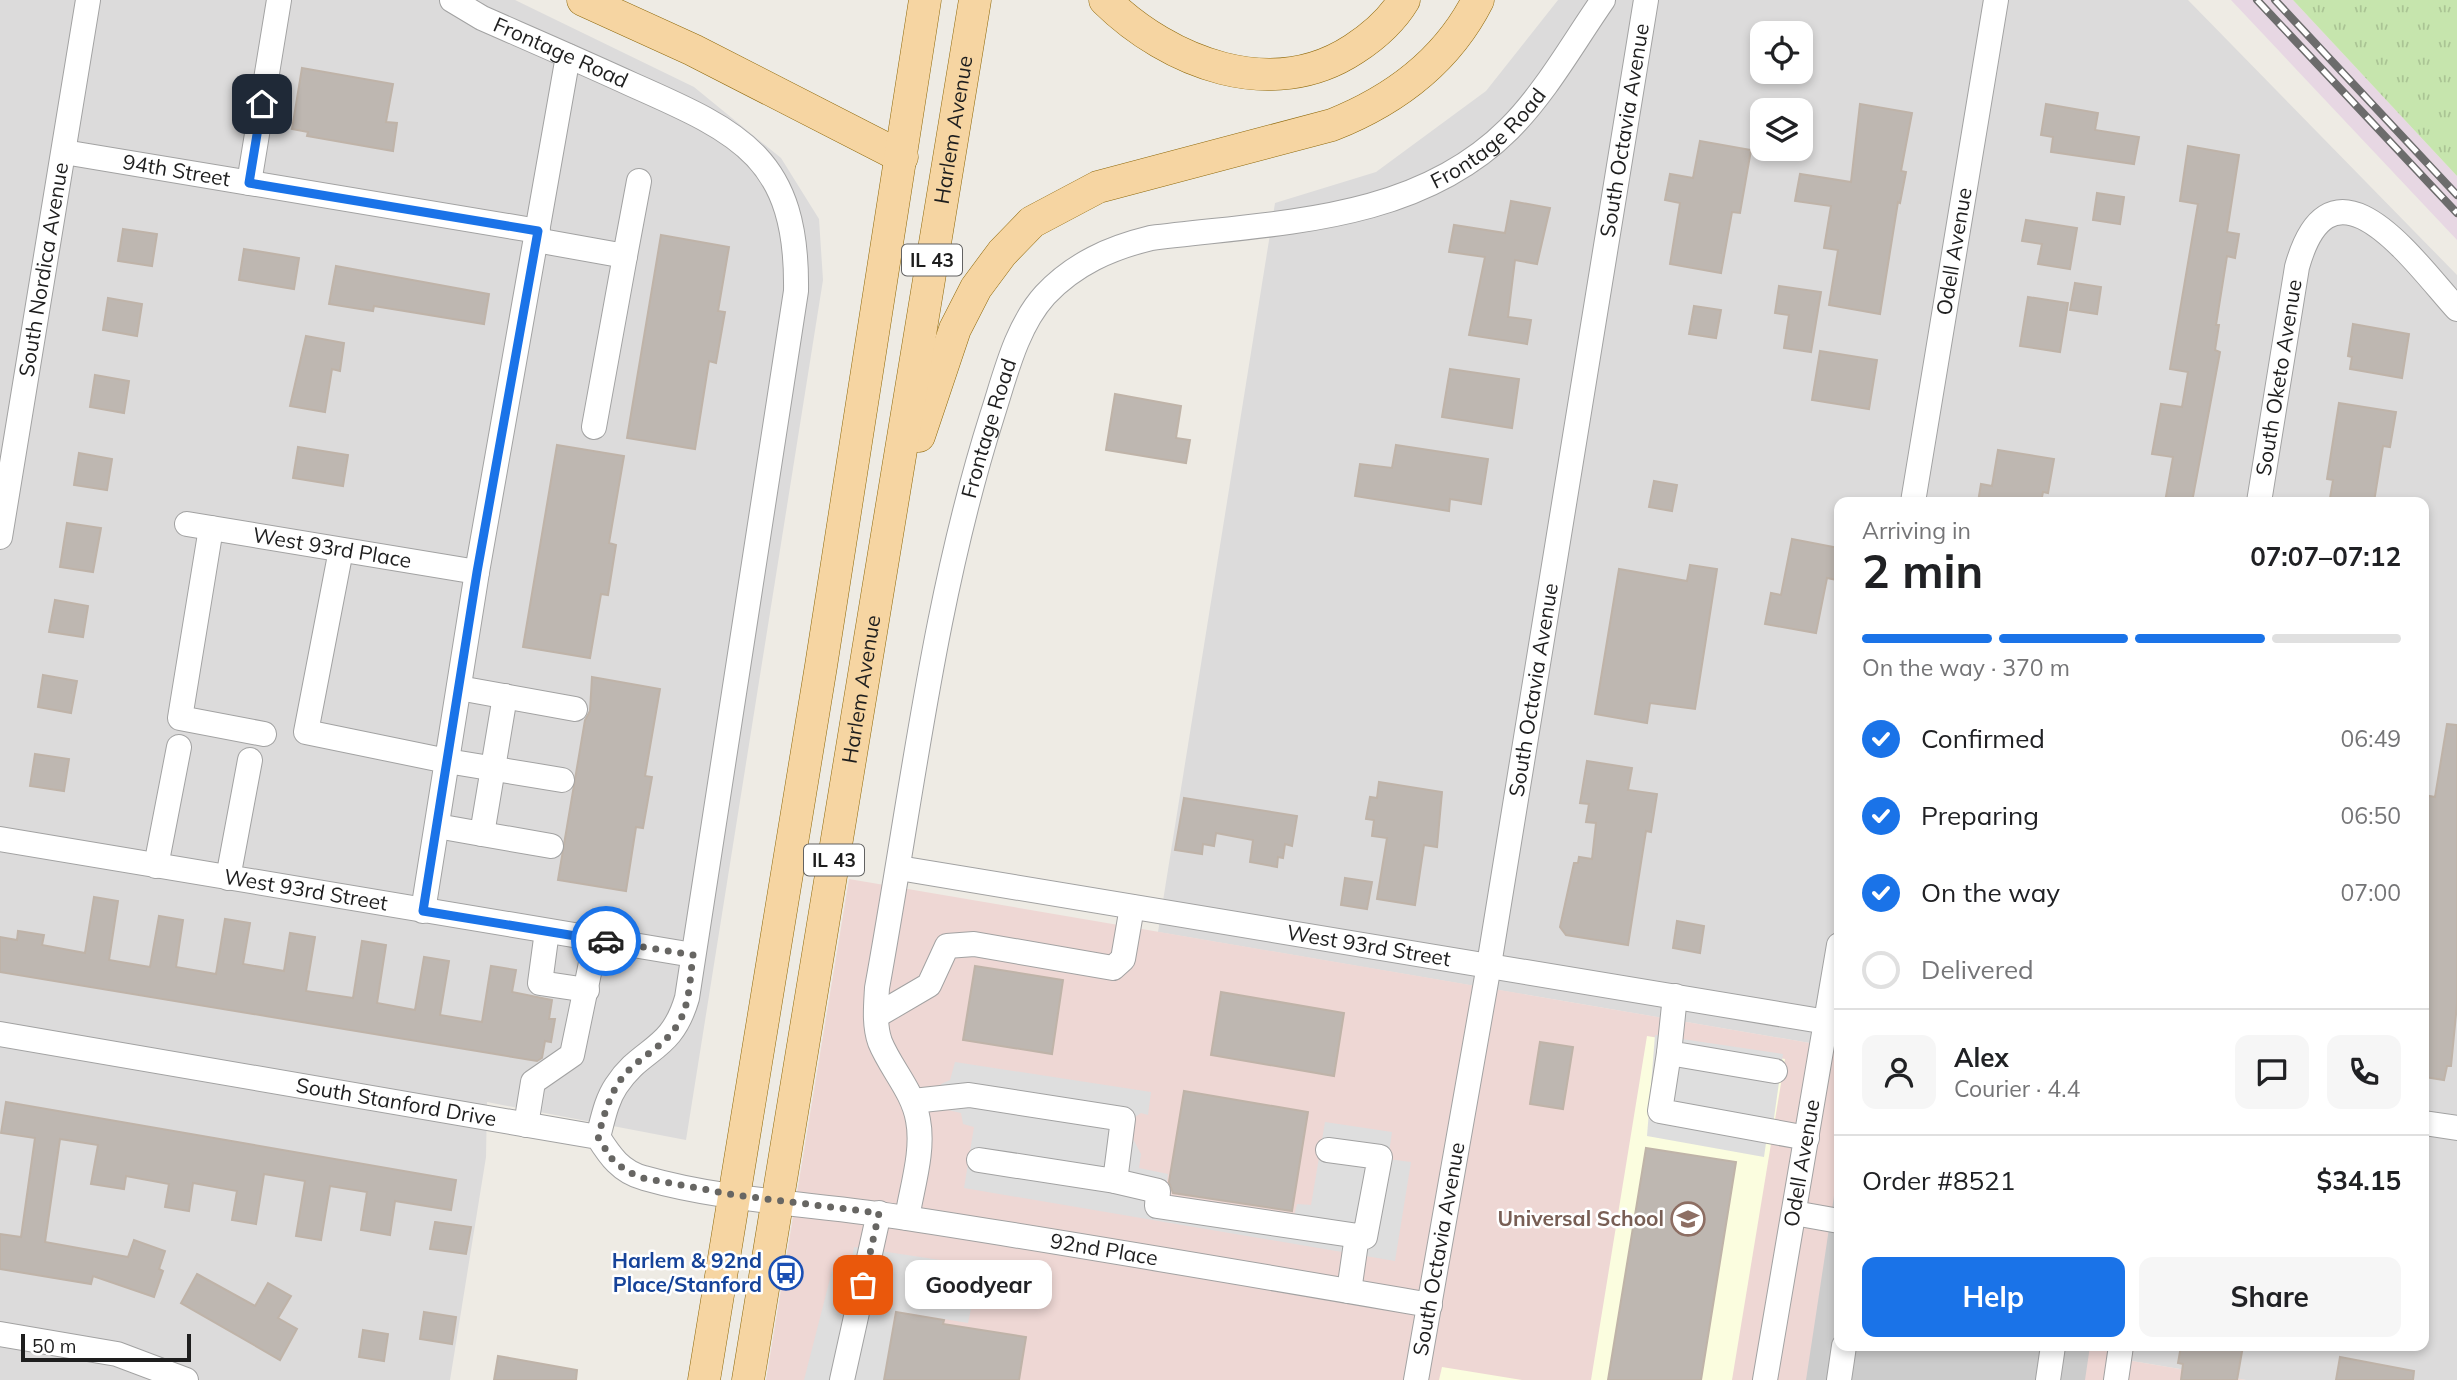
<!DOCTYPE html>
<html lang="en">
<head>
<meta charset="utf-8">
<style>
  :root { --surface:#fff; --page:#f6f6f6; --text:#202124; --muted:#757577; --line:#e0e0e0; --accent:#1a73e8 }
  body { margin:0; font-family:Mulish,sans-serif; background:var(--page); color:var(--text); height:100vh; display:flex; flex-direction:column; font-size:26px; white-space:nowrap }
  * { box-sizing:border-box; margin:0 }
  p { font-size:23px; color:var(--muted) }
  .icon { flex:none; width:38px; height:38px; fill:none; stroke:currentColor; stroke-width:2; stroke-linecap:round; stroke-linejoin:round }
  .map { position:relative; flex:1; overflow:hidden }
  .details { position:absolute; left:1834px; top:497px; width:595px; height:854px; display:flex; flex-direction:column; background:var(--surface); border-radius:14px; box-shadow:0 4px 10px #0003 }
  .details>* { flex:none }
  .tools { position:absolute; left:1750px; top:21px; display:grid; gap:14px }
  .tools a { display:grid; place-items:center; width:63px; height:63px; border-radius:14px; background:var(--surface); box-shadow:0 4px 10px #0003; font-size:35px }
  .scale { position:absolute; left:21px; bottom:18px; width:170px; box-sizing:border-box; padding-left:7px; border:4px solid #1e1e1e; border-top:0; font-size:19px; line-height:24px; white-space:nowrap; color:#1e1e1e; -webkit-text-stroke:5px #fff; paint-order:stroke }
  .pin { position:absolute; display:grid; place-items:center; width:60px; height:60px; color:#fff; margin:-30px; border-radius:14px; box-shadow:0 4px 10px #0006 }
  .courier { position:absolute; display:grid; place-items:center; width:70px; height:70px; margin:-35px; border:5px solid #1a73e8; border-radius:50%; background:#fff; color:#222; box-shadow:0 2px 9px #0007 }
  .bubble { position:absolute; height:49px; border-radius:14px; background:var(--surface); box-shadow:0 4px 10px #0003; font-size:23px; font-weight:700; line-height:49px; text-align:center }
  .summary em { font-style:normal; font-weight:700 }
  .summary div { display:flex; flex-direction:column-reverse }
  .summary { display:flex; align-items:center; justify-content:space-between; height:119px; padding:0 28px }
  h1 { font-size:46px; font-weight:700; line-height:52px }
  .bar { display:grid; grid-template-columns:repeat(4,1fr); gap:10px 7px; align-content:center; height:84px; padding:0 28px }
  .bar i { height:9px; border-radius:5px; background:var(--line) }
  .bar .on { background:var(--accent) }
  .bar p { grid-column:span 4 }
  .line { display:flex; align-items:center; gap:18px; padding:0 28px; border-top:2px solid var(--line) }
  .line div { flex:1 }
  .round { display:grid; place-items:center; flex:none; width:74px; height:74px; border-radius:14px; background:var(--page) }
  ol { padding:0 28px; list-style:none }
  li { display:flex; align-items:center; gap:21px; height:77px }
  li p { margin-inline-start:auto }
  li .icon { padding:7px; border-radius:50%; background:var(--accent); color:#fff; stroke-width:4 }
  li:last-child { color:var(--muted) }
  li i { width:38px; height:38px; border:4px solid var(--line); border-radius:50% }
  .cta { display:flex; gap:14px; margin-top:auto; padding:14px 28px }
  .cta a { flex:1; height:80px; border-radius:14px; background:var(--accent); color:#fff; font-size:28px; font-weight:700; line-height:80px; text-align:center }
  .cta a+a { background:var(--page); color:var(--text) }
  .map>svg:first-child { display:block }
  .residential { fill:#dcdbdb; fill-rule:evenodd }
  .commercial { fill:#eed7d4 }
  .education { fill:#fbfddf }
  .religious { fill:#ccc }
  .railway { fill:#e7d7e3 }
  .grass { fill:url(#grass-tufts) }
  .parking { fill:#dedede }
  .building { fill:#beb7b1; stroke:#bfb3a8; stroke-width:2 }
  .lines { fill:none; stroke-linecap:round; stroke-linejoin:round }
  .minor-casing { stroke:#a2a2a2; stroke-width:26 }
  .major-casing { stroke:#8e680a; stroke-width:33 }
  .minor { stroke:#fff; stroke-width:24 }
  .major { stroke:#f6d5a2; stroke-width:32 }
  .rail-casing { stroke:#6c6c6c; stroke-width:8 }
  .rail { stroke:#fff; stroke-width:5; stroke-dasharray:16; stroke-linecap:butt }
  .done { stroke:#676663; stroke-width:7; stroke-dasharray:0 12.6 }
  .route { stroke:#1a73e8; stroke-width:9 }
  .labels { text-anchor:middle; stroke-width:5; stroke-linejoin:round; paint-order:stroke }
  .shield { fill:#fff; stroke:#626262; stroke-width:2 }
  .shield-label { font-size:19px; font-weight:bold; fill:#1e1e1e }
  .street-label { font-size:21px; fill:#1e1e1e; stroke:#fff }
  .education-label { font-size:21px; font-weight:bold; fill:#785e54; stroke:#fff; text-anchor:end }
  .transit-label { font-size:21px; font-weight:bold; fill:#164399; stroke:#fff; text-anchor:end }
</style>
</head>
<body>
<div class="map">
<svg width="2457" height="1380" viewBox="0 0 2457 1380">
  <defs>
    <pattern id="grass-tufts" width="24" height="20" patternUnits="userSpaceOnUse" patternTransform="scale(1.75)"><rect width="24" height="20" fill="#c6e5ad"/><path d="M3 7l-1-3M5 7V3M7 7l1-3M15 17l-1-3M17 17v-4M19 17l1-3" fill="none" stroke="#aac494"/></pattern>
  </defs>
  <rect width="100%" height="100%" fill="#eeebe4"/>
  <!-- residential -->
  <g class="residential">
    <path d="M0 0H515L694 87 781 158 819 219 823 280 686 1140 487 1102 486 1157 450 1380H0Z"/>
    <path d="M1558 0H2188L2457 275V1380H2246L2132 1361 2134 1346H2424V502H1839V1048L1158 932 1275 203 1376 172 1486 91ZM1762 33H1801V72H1762ZM1762 110H1801V149H1762Z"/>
  </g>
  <!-- commercial -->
  <path class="commercial" d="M849 879 1839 1048V1346H2134L2132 1361 2246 1380H766Z"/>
  <!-- education -->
  <g class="education">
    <path d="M1647 1036 1785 1059 1732 1380H1591Z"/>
    <path d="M1442 1367 1522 1380H1439Z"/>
  </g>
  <!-- religious -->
  <path class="religious" d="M1839 1163V1346H2090L2085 1380H1806Z"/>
  <!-- railway -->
  <path class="railway" d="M2231 0H2293L2457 176V240Z"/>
  <!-- grass -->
  <path class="grass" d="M2293 0H2457V176Z"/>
  <!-- parking -->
  <g class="parking">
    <path d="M1655 1035 1783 1054 1771 1139 1766 1143 1764 1157 1647 1136Z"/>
    <path d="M955 1062 1151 1092 1148 1115 1141 1113 1132 1119V1137L1141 1154 1139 1168 1168 1174 1165 1198 1293 1220 1297 1204 1311 1205 1325 1122 1392 1132 1388 1159 1411 1162 1395 1261 964 1188 974 1127 963 1124 961 1113 948 1110 941 1084 950 1080Z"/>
    <path d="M854 1247 980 1266 968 1323 895 1311 884 1380H804L832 1271 849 1274Z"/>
  </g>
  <!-- building -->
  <g class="building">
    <path d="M302 68 393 84 386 122 397 123 393 151 307 136 308 132 292 129Z"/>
    <path d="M1860 104 1912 113 1901 171 1906 172 1900 203 1898 202 1880 314 1829 305 1838 250 1824 248 1831 206 1795 201 1800 174 1851 182Z"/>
    <path d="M2046 104 2098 113 2095 130 2139 137 2134 164 2051 152 2053 137 2041 135Z"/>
    <path d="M1700 141 1751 150 1740 213 1732 212 1721 273 1670 264 1680 203 1665 200 1670 174 1693 178Z"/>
    <path d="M2188 146 2239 155 2227 232 2239 234 2235 258 2227 256 2216 325H2219L2215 350 2220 352 2192 502H2165L2173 457 2152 454 2161 404 2182 407 2188 372 2170 369 2198 204 2180 201Z"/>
    <path d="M2097 193 2124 197 2120 224 2093 220Z"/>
    <path d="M1511 201 1550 208 1537 264 1515 260 1508 317 1531 320 1527 344 1469 335 1485 257 1449 252 1454 225 1505 233Z"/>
    <path d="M2026 220 2077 228 2070 269 2038 264 2042 244 2022 241Z"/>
    <path d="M123 229 157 234 152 266 118 261Z"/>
    <path d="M661 235 729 247 718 311 725 312 716 363 709 361 695 449 627 438Z"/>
    <path d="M244 249 299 258 294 289 239 280Z"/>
    <path d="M336 266 489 294 484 324 374 306 373 311 329 304Z"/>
    <path d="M2075 283 2101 287 2097 314 2070 310Z"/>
    <path d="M1779 286 1821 292 1811 352 1784 348 1789 315 1775 313Z"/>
    <path d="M2028 297 2068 303 2060 352 2020 346Z"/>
    <path d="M108 298 142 304 137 336 103 330Z"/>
    <path d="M1694 306 1721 310 1716 338 1689 334Z"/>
    <path d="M2353 324 2409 334 2402 378 2350 369 2352 357 2348 356Z"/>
    <path d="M306 336 344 343 340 371 332 369 325 412 290 406Z"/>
    <path d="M1820 351 1877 360 1869 409 1812 400Z"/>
    <path d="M1450 369 1519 379 1512 428 1442 417Z"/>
    <path d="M95 375 129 381 124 413 90 407Z"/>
    <path d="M1115 394 1181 406 1176 438 1190 440 1186 463 1106 450Z"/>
    <path d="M2339 403 2396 412 2390 447 2383 446 2374 502 2330 498 2333 480 2327 479Z"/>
    <path d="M557 445 624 456 609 543 616 545 608 595 601 594 590 658 523 647Z"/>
    <path d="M1396 445 1488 459 1481 504 1450 499 1449 511 1355 496 1360 464 1392 468Z"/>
    <path d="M298 447 348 455 343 486 293 478Z"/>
    <path d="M1998 450 2054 459 2048 493 2043 492 2041 502H1978L1981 484 1992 486Z"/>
    <path d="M79 453 112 459 107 490 74 485Z"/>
    <path d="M1654 481 1677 485 1672 511 1649 507Z"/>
    <path d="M67 523 101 528 93 572 60 567Z"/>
    <path d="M1792 539 1839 548 1837 580 1827 578 1816 633 1765 624 1771 593 1781 595Z"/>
    <path d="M1690 565 1717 569 1695 709 1650 703 1647 723 1595 714 1619 569 1687 581Z"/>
    <path d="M55 600 88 606 83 637 49 632Z"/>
    <path d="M43 675 77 681 71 713 38 707Z"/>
    <path d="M592 677 660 689 645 776 652 777 643 828 636 827 626 891 558 880 585 720 590 711Z"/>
    <path d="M2447 724 2457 725V1004L2451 1066H2447L2444 1080 2424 1077V795L2435 797Z"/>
    <path d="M35 754 69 759 64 791 30 786Z"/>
    <path d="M1587 761 1632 768 1628 790 1657 794 1651 832 1646 831 1628 945 1566 935 1560 927 1574 863H1578L1579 857 1592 859 1596 823 1586 822 1589 804 1580 803Z"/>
    <path d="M1379 782 1442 792 1437 847 1424 845 1415 905 1377 899 1387 838 1372 836 1374 820 1366 819 1370 797 1377 798Z"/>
    <path d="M1184 798 1297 816 1292 846 1285 844 1283 858 1278 857 1277 867 1250 862 1253 840 1216 833 1214 846 1203 844 1202 854 1175 850Z"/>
    <path d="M1345 878 1372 882 1367 909 1341 905Z"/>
    <path d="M94 897 118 901 109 960 150 967 159 916 183 920 176 967 216 974 225 919 250 923 243 964 284 971 290 933 315 937 306 991 353 998 362 941 386 945 377 1003 415 1010 424 957 449 961 440 1015 482 1022 491 966 516 970 512 992 552 1000 549 1019H555L551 1042 545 1041 542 1058 537 1061 0 972V937L17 940 18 931 44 935 42 945 85 953Z"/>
    <path d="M1677 921 1704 926 1700 953 1673 948Z"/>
    <path d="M975 966 1063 980 1052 1054 963 1040Z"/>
    <path d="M1221 992 1344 1013 1334 1076 1211 1055Z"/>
    <path d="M1540 1042 1573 1047 1563 1109 1530 1104Z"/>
    <path d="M1184 1091 1308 1112 1292 1211 1173 1193 1169 1182Z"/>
    <path d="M6 1102 456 1180 451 1210 395 1201 390 1235 361 1230 367 1192 330 1186 321 1240 296 1236 305 1181 264 1174 256 1224 232 1220 237 1191 193 1183 189 1211 165 1207 169 1184 126 1176 124 1189 91 1184 98 1145 60 1139 45 1242 128 1257 134 1240 165 1251 159 1269 163 1271 154 1297 93 1276 91 1284 0 1269V1234L21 1237 35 1138 1 1133Z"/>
    <path d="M1646 1148 1736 1162 1701 1380H1608Z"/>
    <path d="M435 1222 471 1227 466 1254 430 1249Z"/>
    <path d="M197 1274 255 1306 268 1283 291 1296 278 1318 297 1329 280 1360 181 1303Z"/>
    <path d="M424 1312 456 1317 452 1344 420 1339Z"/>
    <path d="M896 1312 944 1320 943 1324 1026 1337 1019 1380H884Z"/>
    <path d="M363 1330 388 1334 384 1361 359 1357Z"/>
    <path d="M2181 1346H2243L2237 1380H2181L2183 1364 2178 1363Z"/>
    <path d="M498 1356 577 1370 576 1380H494Z"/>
    <path d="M2340 1357 2414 1371 2413 1380H2336Z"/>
  </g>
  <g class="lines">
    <defs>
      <g id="minor">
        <path id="s1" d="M452 0 482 18C532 40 583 62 633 85 742 133 798 159 796 291L687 998C671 1053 642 1046 616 1086 606 1101 603 1119 598 1137"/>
        <path id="s2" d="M64 152 538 231"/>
        <path d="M249 183 279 0"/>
        <path d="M536 240 625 256 639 181"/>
        <path d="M594 427 625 256"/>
        <path id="s3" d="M1913 502 1996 0"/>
        <path id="s4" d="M2259 502 2297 267C2332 142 2415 263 2457 309"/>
        <path id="s5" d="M187 524 477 572"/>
        <path d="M211 528 180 718 264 734"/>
        <path id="s6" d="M0 537 88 0"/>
        <path d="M341 550 306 732 447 761 562 780"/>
        <path d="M459 688 575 709"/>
        <path d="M437 826 482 834 505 696"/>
        <path d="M482 834 551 846"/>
        <path id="s7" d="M0 839 693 955"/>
        <path d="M156 866 179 747"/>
        <path id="s8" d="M899 868 1839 1024"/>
        <path d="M228 878 250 760"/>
        <path d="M423 911 477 572 568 56"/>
        <path d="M547 931 540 983 587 990"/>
        <path d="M1675 996 1669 1053 1775 1071"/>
        <path d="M876 1016 929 985 947 946 974 944 1113 968 1123 959 1132 907"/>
        <path id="s9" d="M0 1034 598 1137C610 1156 621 1172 644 1178 728 1202 820 1204 906 1218 1081 1245 1255 1275 1430 1305"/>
        <path d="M1669 1053 1660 1111 1807 1138"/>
        <path d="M913 1101 969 1095 1123 1119 1115 1181 979 1160"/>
        <path d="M2424 1123 2457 1128"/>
        <path d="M526 1125 533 1082 572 1055 596 939"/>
        <path d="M1115 1181 1158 1191 1157 1206 1365 1237 1380 1157 1328 1150"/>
        <path d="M1794 1213 1839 1221"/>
        <path id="s10" d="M907 1218C912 1187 924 1151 918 1120 913 1091 891 1069 880 1042 874 1025 876 1006 877 988 912 796 933 602 992 416 1005 376 1016 327 1045 295 1074 264 1110 248 1151 238 1275 222 1415 223 1509 129 1546 92 1573 43 1603 0"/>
        <path d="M1349 1291 1357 1236"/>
        <path d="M0 1334 117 1354 186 1380"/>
        <path d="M842 1380 879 1213"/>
        <path id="s11" d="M1416 1380 1489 965 1646 0"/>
        <path id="s12" d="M1765 1380 1839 945"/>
        <path d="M1839 1380 1844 1346"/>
        <path d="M2048 1380 2053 1346"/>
        <path d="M2116 1380 2121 1346"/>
      </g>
      <g id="major">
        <path d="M583 0 693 50 902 157"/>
        <path d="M1105 0C1169 63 1272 103 1354 49 1374 36 1392 20 1404 0"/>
        <path d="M919 436 955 329 976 288 1002 253 1032 222 1098 187 1332 125C1395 100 1447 61 1478 0"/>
        <path d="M704 1380 821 666 925 0"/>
        <path id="s13" d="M748 1380 975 0"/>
      </g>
    </defs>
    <!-- minor casing -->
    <use href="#minor" class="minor-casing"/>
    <!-- major casing -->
    <use href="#major" class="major-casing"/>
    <!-- minor -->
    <use href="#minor" class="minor"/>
    <!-- major -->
    <use href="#major" class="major"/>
    <defs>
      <g id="rail">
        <path d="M2257 0 2457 213"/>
        <path d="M2275 0 2457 195"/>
      </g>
    </defs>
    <!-- rail casing -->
    <use href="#rail" class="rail-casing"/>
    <!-- rail -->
    <use href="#rail" class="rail"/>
  </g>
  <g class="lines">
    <!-- done -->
    <path class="done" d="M606 941 693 955C690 977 690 1005 678 1024 666 1044 647 1053 630 1069 611 1087 605 1112 598 1137L611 1158 626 1171 643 1178 735 1195 879 1213 863 1285"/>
    <!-- route -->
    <path class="route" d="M262 104 249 183 538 231 477 572 423 911 606 941"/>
  </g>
  <!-- icons -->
  <defs>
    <symbol id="school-ring" viewBox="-11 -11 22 22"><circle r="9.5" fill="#fff" stroke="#8d6e63" stroke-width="1.5"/><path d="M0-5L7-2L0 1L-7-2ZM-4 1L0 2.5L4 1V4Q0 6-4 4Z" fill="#8d6e63"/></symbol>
    <symbol id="bus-ring" viewBox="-11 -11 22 22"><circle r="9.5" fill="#fff" stroke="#1a4fb4" stroke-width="1.5"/><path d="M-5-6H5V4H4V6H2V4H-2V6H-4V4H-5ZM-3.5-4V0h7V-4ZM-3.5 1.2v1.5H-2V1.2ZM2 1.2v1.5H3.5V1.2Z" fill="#1a4fb4"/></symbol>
  </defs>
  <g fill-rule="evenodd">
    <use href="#school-ring" x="1669" y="1200" width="38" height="38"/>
    <use href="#bus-ring" x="767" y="1254" width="38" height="38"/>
  </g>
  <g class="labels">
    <!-- shield labels -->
    <g class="shield">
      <rect x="902" y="244.5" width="60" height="31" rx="5"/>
      <rect x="804" y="844.5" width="60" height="31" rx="5"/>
    </g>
    <g class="shield-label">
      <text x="932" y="267">IL 43</text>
      <text x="834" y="867">IL 43</text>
    </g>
    <!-- street labels -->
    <g class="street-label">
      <text dy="7" stroke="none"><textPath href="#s1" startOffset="121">Frontage Road</textPath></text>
      <text dy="7" stroke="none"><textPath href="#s13" startOffset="1267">Harlem Avenue</textPath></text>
      <text dy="7" stroke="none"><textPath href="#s11" startOffset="1267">South Octavia Avenue</textPath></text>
      <text dy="7" stroke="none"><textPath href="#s10" startOffset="1440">Frontage Road</textPath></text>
      <text dy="7" stroke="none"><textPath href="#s2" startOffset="114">94th Street</textPath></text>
      <text dy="7" stroke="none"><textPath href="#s3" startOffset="254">Odell Avenue</textPath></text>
      <text dy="7" stroke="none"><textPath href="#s6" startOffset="271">South Nordica Avenue</textPath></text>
      <text dy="7" stroke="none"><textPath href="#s4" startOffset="126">South Oketo Avenue</textPath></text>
      <text dy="7" stroke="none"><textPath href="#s10" startOffset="812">Frontage Road</textPath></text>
      <text dy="7" stroke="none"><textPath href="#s5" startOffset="147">West 93rd Place</textPath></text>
      <text dy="7" stroke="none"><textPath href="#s13" startOffset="700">Harlem Avenue</textPath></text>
      <text dy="7" stroke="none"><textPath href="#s11" startOffset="700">South Octavia Avenue</textPath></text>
      <text dy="7" stroke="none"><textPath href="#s7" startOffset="310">West 93rd Street</textPath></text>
      <text dy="7" stroke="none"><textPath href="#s8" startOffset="476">West 93rd Street</textPath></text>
      <text dy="7" stroke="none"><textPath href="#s9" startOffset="402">South Stanford Drive</textPath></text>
      <text dy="7" stroke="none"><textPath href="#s12" startOffset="220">Odell Avenue</textPath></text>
      <text dy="7" stroke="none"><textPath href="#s9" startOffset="1136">92nd Place</textPath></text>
      <text dy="7" stroke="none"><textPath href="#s11" startOffset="133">South Octavia Avenue</textPath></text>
    </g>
    <!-- education labels -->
    <g class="education-label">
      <text x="1664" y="1226">Universal School</text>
    </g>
    <!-- transit labels -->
    <g class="transit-label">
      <text x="762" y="1268">Harlem &amp; 92nd<tspan x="762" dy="24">Place/Stanford</tspan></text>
    </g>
  </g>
</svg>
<div class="tools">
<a><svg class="icon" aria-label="locate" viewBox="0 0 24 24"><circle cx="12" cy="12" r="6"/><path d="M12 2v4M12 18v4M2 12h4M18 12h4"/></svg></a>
<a><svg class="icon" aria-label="layers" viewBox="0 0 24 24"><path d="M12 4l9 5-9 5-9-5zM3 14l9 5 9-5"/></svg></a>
</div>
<div class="scale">50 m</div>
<div class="pin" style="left:863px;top:1285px;background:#ea580c"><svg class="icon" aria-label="bag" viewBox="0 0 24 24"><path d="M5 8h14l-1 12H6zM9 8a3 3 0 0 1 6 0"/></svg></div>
<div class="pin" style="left:262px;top:104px;background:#1f2937"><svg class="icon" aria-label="home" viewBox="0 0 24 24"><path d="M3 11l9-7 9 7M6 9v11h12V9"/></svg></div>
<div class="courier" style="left:606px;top:941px"><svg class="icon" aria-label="car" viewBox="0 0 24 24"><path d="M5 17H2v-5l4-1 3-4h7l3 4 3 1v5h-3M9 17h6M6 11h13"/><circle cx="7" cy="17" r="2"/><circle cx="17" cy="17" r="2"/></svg></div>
<div class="bubble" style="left:905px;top:1260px;width:147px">Goodyear</div>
<section class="details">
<div class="summary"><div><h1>2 min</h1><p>Arriving in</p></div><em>07:07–07:12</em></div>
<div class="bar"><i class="on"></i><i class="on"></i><i class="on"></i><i></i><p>On the way · 370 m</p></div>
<ol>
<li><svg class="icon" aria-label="check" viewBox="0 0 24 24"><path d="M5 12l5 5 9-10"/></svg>Confirmed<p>06:49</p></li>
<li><svg class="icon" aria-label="check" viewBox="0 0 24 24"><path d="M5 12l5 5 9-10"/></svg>Preparing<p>06:50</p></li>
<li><svg class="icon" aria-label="check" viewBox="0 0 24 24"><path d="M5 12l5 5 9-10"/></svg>On the way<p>07:00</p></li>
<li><i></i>Delivered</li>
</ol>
<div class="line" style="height:126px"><a class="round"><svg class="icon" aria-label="person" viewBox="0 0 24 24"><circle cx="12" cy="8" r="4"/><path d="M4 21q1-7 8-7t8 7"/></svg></a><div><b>Alex</b><p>Courier · 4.4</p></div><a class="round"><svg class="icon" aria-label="chat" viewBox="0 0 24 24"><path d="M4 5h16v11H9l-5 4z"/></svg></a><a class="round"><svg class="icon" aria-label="phone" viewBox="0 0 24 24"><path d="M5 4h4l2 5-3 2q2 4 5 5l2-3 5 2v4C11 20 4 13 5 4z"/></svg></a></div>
<div class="line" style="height:91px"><div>Order #8521</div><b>$34.15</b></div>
<div class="cta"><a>Help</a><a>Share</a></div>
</section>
</div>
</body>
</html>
